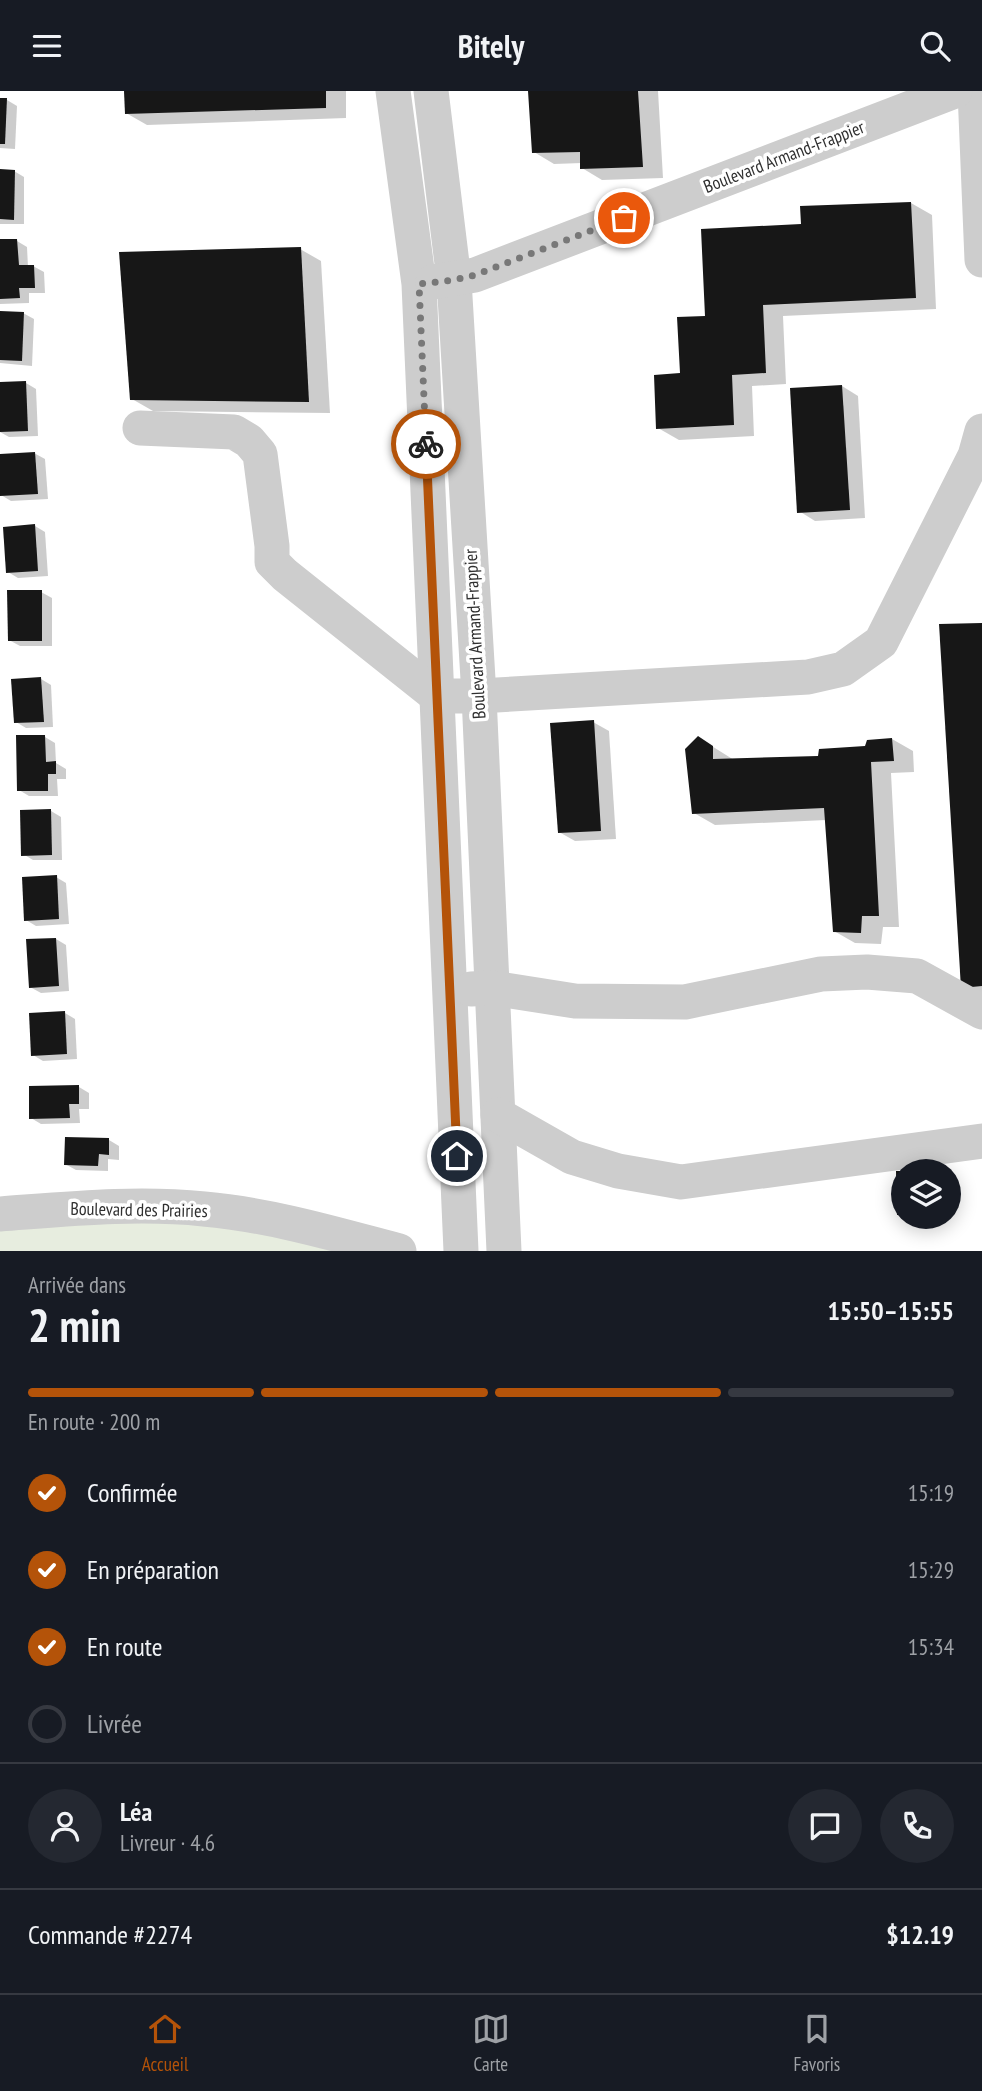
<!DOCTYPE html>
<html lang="fr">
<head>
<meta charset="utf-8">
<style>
  :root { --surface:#171b24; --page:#242831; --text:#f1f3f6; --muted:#9ea1a6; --line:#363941; --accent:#b45309 }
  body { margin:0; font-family:"PT Sans Narrow",sans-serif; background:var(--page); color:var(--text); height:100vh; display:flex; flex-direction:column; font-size:26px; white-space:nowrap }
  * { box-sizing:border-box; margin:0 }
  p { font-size:23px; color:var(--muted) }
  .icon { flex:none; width:38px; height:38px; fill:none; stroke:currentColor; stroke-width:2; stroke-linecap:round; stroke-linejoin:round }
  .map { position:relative; height:1160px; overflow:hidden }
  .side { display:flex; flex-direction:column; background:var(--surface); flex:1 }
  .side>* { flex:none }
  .buttons { position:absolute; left:891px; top:1068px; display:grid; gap:14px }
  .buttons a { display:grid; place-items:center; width:70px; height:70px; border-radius:50%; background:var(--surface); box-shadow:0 4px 18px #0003; font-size:35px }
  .pin { position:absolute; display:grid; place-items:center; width:60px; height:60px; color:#fff; margin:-30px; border:4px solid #fff; border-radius:50%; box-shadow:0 2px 7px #0007 }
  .courier { position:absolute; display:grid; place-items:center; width:70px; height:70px; margin:-35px; border:5px solid #b45309; border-radius:50%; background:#fff; color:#222; box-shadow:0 2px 9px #0007 }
  .head em { font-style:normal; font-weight:700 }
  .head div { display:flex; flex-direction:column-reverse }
  .head { display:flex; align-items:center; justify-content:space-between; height:119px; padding:0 28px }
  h1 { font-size:46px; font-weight:700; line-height:52px }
  .bar { display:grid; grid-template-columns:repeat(4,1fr); gap:10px 7px; align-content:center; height:84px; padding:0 28px }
  .bar i { height:9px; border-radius:5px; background:var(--line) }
  .bar .selected { background:var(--accent) }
  .bar p { grid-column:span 4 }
  .line { display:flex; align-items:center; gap:18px; padding:0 28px; border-top:2px solid var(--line) }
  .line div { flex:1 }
  .round { display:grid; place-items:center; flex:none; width:74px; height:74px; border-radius:37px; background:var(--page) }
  ol { padding:0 28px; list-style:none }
  li { display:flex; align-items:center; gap:21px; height:77px }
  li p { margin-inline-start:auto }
  li .icon { padding:7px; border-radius:50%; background:var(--accent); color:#fff; stroke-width:4 }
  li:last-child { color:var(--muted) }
  li i { width:38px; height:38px; border:4px solid var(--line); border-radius:50% }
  header { display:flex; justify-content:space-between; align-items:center; height:91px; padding:0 28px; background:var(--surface); font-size:32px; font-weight:700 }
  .tab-bar { display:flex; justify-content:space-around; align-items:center; height:98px; border-top:2px solid var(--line); background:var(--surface); font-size:19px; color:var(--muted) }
  .tab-bar a { display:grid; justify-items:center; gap:4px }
  .tab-bar .selected { color:var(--accent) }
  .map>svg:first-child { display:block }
  .green { fill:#e7eddf }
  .shadow { fill:#0003 }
  .building { fill:#171717 }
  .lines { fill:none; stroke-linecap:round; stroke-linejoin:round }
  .minor { stroke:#cdcdcd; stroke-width:35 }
  .done { stroke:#787878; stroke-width:7; stroke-dasharray:0 12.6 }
  .route { stroke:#b45309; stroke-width:9 }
  .labels { text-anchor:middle; stroke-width:7; stroke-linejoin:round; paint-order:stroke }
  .street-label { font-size:18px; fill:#303030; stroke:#fff }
</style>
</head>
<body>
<header><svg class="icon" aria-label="menu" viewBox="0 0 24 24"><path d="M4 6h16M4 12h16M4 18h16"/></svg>Bitely<svg class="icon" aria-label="search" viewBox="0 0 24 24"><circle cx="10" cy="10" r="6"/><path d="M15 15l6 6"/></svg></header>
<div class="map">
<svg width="982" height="1160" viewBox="0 0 982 1160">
  <rect width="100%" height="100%" fill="#fff"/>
  <!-- green -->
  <path class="green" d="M107 1115 399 1160H0V1123Z"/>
  <!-- shadow -->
  <g class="shadow">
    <path d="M126 0H346V27L147 34 126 22Z"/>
    <path d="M529 0H658L663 87 602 89 582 77V72L554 73 534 61Z"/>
    <path d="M0 8 7 9 17 15 15 58 0 57Z"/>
    <path d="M0 80H14L24 86V133H0Z"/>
    <path d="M911 112 932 124 936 218 783 225 786 293 752 295 754 345 679 349 658 337 707 227 803 135Z"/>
    <path d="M0 150H17L27 156 28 176 33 175 44 181 45 202H29V212L0 213Z"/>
    <path d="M300 158 321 170 330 322 153 320 132 308Z"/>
    <path d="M0 222H23L34 228 32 275 0 272Z"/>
    <path d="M26 292 36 298 38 345 9 346 0 341V293Z"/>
    <path d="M842 295 858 305 865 427 815 430 799 420Z"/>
    <path d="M34 362 45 368 48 408 11 410 1 404 0 365Z"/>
    <path d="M35 435 45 441 48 485 18 487 8 481Z"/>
    <path d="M41 501 52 507V555H20L9 549Z"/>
    <path d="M982 534V907L963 896Z"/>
    <path d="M41 588 51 594 53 636 26 637 16 631Z"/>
    <path d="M593 631 609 640 616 748 575 750 559 741Z"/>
    <path d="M45 646 55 652 56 672 66 678V688H57L58 705H29L19 699Z"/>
    <path d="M699 647 734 669 819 666 867 657 892 648 913 660 914 681 891 682 899 836H883L881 853 855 852 834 840 826 729 715 734 694 722Z"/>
    <path d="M51 720 61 726 62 769H33L23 763Z"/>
    <path d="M56 786 66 792 69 833 36 835 26 829Z"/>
    <path d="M56 848 66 854 69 900 41 902 30 896Z"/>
    <path d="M65 922 75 928 77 968 43 970 33 964Z"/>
    <path d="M79 996 89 1002V1018H79L80 1032 41 1033 31 1027Z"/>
    <path d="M109 1049 119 1055V1069L108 1068V1080L76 1079 65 1073Z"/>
    <path d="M904 1125H931L932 1128 909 1129Z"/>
  </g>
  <!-- building -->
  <g class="building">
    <path d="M124 0H326V17L125 23Z"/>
    <path d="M528 0H638L643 76 580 78V61L532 62Z"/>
    <path d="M0 7H7L5 53H0Z"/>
    <path d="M0 78 15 79 14 129 0 128Z"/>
    <path d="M911 111 916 207 763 214 766 282 732 284 734 334 656 338 654 284 680 282 677 226 705 225 701 138 801 133 800 115Z"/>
    <path d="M0 148H17L19 174H34L35 197H19L20 207 0 208Z"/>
    <path d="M301 156 309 311 130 309 119 161Z"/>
    <path d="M0 220 24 221 22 270 0 269Z"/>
    <path d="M26 290 28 340 0 341V291Z"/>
    <path d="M842 294 850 419 797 422 790 297Z"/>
    <path d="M35 361 38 403 0 405V363Z"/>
    <path d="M35 433 38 480 6 482 3 436Z"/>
    <path d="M7 499H42V550H8Z"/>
    <path d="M982 532V895L961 897 939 533Z"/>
    <path d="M41 586 44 631 14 632 11 588Z"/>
    <path d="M594 629 601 740 558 742 550 632Z"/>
    <path d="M16 644H45L46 671 56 670V683H48V700H17Z"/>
    <path d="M698 645 713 655V668L818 665 819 658 865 655 867 649 892 647 894 670 871 671 879 825H862L861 842 833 841 824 717 692 723 685 658Z"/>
    <path d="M51 718 52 764 21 765 20 719Z"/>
    <path d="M57 784 59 828 24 830 22 786Z"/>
    <path d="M56 847 59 895 29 897 26 848Z"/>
    <path d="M65 920 67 963 31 965 29 922Z"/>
    <path d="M79 994V1013H69L70 1027 29 1028V995Z"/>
    <path d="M65 1046 109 1047V1064L99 1063 98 1075 64 1074Z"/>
    <path d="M896 1080H903V1124H897Z"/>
  </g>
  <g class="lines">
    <!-- minor -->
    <g class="minor">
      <path d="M393 0 419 193 461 1160"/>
      <path d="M431 0 454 189 479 605 504 1160"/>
      <path d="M975 0 982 169"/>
      <path d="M433 191 475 184 955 0"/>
      <path d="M140 337 234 341 249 350 260 363 272 455V471L285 484 437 605H479L808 586 843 578 881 551 975 365 982 340"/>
      <path d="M471 898 492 897 575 910 685 911 821 883 867 881 917 885 982 921"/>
      <path d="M498 1024 572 1066 618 1080 681 1091 982 1050"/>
      <path d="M0 1123C68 1118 136 1111 204 1118 271 1124 335 1143 399 1160"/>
    </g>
  </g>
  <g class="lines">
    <!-- done -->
    <path class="done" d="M426 353 419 193 454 189 475 184 624 127"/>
    <!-- route -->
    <path class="route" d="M426 353 457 1065"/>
  </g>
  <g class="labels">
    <!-- street labels -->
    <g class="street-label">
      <text transform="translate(784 66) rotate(-21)" y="6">Boulevard Armand-Frappier</text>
      <text transform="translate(475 543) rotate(-93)" y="6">Boulevard Armand-Frappier</text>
      <text transform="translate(139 1119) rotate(1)" y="6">Boulevard des Prairies</text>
    </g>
  </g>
</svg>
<div class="buttons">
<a><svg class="icon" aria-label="layers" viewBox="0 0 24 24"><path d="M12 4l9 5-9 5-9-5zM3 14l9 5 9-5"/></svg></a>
</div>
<div class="pin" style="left:624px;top:127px;background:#ea580c"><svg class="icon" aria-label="bag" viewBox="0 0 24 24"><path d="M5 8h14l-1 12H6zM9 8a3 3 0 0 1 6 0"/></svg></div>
<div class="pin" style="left:457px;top:1065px;background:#1f2937"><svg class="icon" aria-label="home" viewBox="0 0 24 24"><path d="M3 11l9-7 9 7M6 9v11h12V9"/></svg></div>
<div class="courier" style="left:426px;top:353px"><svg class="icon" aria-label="bike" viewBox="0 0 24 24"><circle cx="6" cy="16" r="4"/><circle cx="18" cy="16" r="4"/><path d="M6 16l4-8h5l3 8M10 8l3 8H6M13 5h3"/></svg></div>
</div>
<section class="side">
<div class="head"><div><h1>2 min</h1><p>Arrivée dans</p></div><em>15:50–15:55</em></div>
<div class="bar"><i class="selected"></i><i class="selected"></i><i class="selected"></i><i></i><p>En route · 200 m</p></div>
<ol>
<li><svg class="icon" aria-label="check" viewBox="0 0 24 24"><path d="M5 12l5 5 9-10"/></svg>Confirmée<p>15:19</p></li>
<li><svg class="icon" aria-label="check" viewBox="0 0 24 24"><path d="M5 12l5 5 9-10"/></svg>En préparation<p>15:29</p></li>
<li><svg class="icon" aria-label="check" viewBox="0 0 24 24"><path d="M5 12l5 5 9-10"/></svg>En route<p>15:34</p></li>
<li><i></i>Livrée</li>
</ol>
<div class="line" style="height:126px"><a class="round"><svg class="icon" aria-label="person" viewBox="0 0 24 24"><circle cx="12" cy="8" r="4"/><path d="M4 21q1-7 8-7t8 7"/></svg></a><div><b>Léa</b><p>Livreur · 4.6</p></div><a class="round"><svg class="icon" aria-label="chat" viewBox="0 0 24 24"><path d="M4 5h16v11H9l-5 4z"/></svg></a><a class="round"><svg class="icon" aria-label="phone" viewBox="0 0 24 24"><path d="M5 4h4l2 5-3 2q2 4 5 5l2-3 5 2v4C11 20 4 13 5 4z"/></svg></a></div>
<div class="line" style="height:91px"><div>Commande #2274</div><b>$12.19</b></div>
</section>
<nav class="tab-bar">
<a class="selected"><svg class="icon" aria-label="home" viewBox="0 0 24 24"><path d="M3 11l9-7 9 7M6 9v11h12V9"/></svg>Accueil</a>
<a><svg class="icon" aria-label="map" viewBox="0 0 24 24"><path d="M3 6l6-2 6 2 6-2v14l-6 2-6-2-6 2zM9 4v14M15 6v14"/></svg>Carte</a>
<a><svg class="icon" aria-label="saved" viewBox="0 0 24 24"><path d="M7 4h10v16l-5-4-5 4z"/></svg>Favoris</a>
</nav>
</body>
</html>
